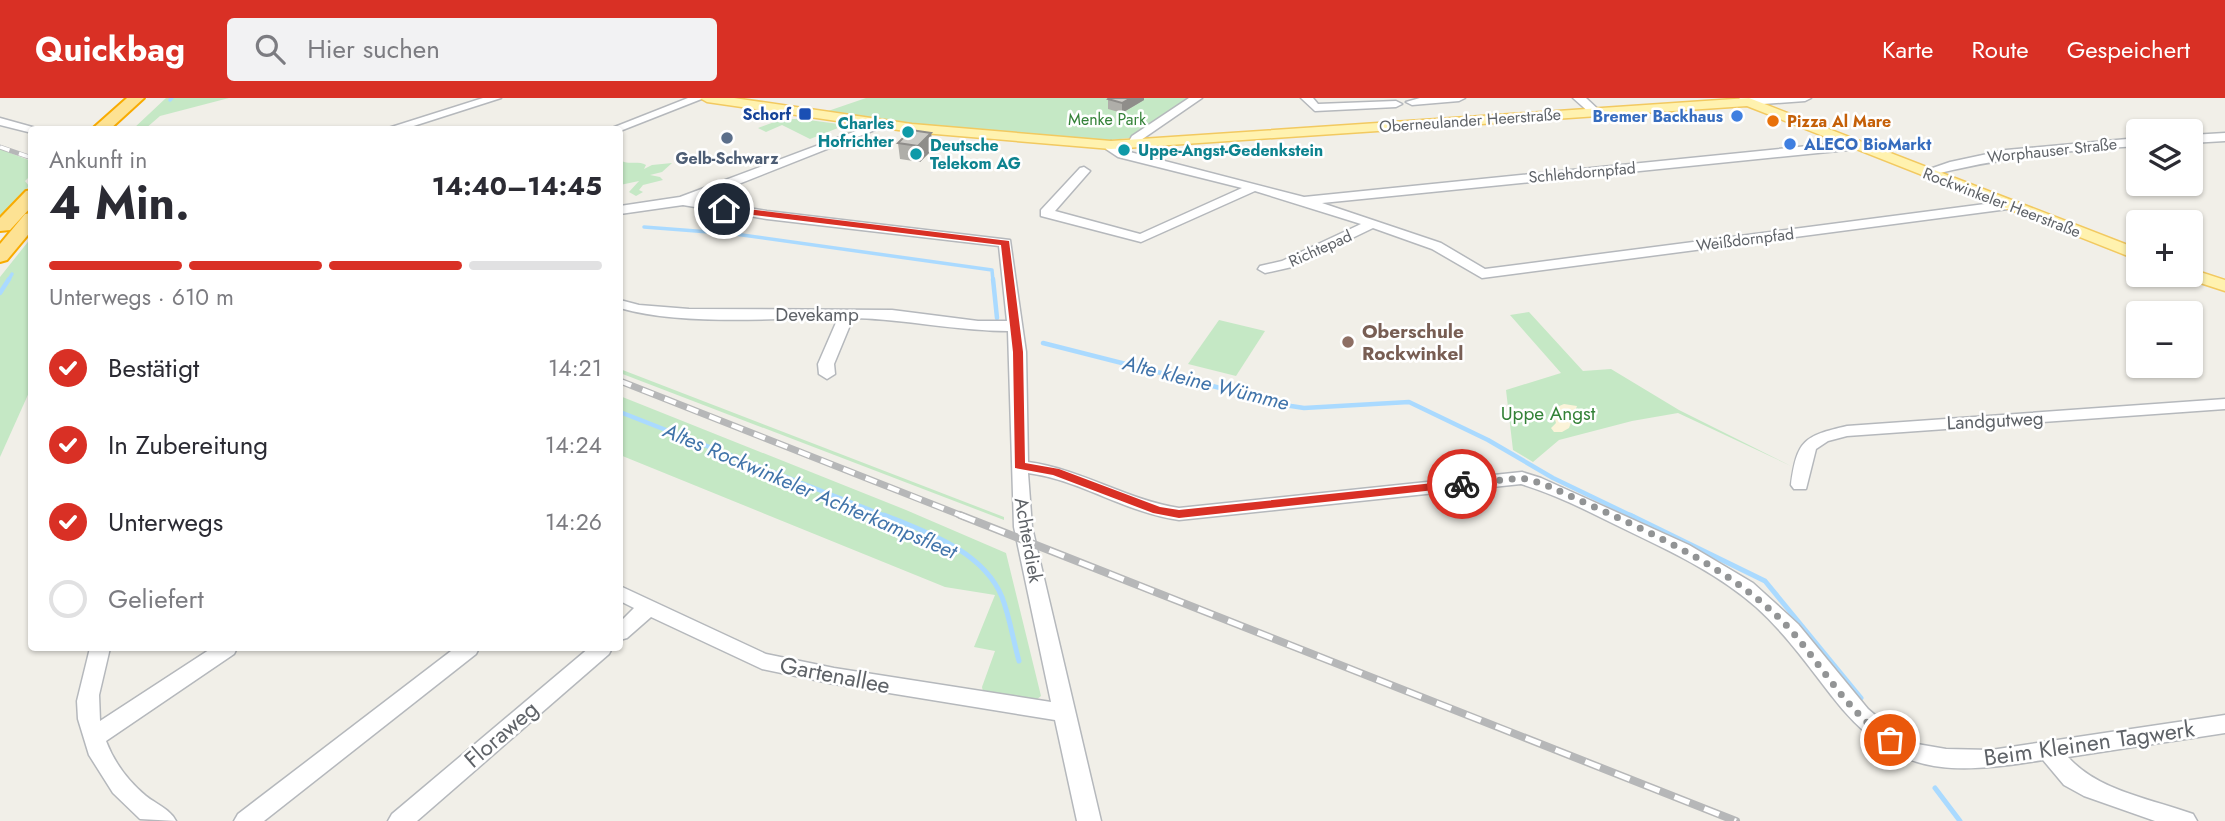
<!DOCTYPE html>
<html lang="de">
<head>
<meta charset="utf-8">
<style>
  :root { --surface:#fff; --page:#f2f2f3; --text:#2b2b33; --muted:#7c7c81; --line:#e1e1e2; --accent:#d93025 }
  body { margin:0; font-family:Jost,sans-serif; background:var(--page); color:var(--text); height:100vh; display:flex; flex-direction:column; font-size:26px; white-space:nowrap }
  * { box-sizing:border-box; margin:0 }
  p { font-size:23px; color:var(--muted) }
  .icon { flex:none; width:38px; height:38px; fill:none; stroke:currentColor; stroke-width:2; stroke-linecap:round; stroke-linejoin:round }
  .map { position:relative; flex:1; overflow:hidden }
  .drawer { position:absolute; left:28px; top:28px; width:595px; height:525px; display:flex; flex-direction:column; background:var(--surface); border-radius:7px; box-shadow:0 2px 5px #0004 }
  .drawer>* { flex:none }
  .buttons { position:absolute; left:2126px; top:21px; display:grid; gap:14px }
  .buttons a { display:grid; place-items:center; width:77px; height:77px; border-radius:7px; background:var(--surface); box-shadow:0 2px 5px #0004; font-size:35px }
  .pin { position:absolute; display:grid; place-items:center; width:60px; height:60px; color:#fff; margin:-30px; border:4px solid #fff; border-radius:50%; box-shadow:0 2px 7px #0007 }
  .courier { position:absolute; display:grid; place-items:center; width:70px; height:70px; margin:-35px; border:5px solid #d93025; border-radius:50%; background:#fff; color:#222; box-shadow:0 2px 9px #0007 }
  .headline em { font-style:normal; font-weight:700 }
  .headline div { display:flex; flex-direction:column-reverse }
  .headline { display:flex; align-items:center; justify-content:space-between; height:119px; padding:0 21px }
  h1 { font-size:46px; font-weight:700; line-height:52px }
  .bar { display:grid; grid-template-columns:repeat(4,1fr); gap:10px 7px; align-content:center; height:84px; padding:0 21px }
  .bar i { height:9px; border-radius:5px; background:var(--line) }
  .bar .on { background:var(--accent) }
  .bar p { grid-column:span 4 }
  ol { padding:0 21px; list-style:none }
  li { display:flex; align-items:center; gap:21px; height:77px }
  li p { margin-inline-start:auto }
  li .icon { padding:7px; border-radius:50%; background:var(--accent); color:#fff; stroke-width:4 }
  li:last-child { color:var(--muted) }
  li i { width:38px; height:38px; border:4px solid var(--line); border-radius:50% }
  header { display:flex; align-items:center; gap:42px; box-sizing:border-box; height:98px; padding:0 35px; background:var(--accent); color:#fff }
  header strong { font-size:33px }
  nav { display:flex; gap:38px; margin-inline-start:auto; font-size:24px }
  .search { width:490px; height:63px; background:var(--page); display:flex; align-items:center; gap:18px; box-sizing:border-box; padding:0 24px; border-radius:7px; color:var(--muted); font-size:26px }
  .map>svg:first-child { display:block }
  .green { fill:#c5e8c5 }
  .sand { fill:#fbf3d9 }
  .lines { fill:none; stroke-linecap:round; stroke-linejoin:round }
  .stream-far2 { stroke:#aadaff; stroke-width:3.5 }
  .stream-far1 { stroke:#aadaff; stroke-width:4.5 }
  .stream { stroke:#aadaff; stroke-width:5 }
  .minor-casing { stroke:#b5b8bc; stroke-width:3 }
  .major-casing { stroke:#f2c960; stroke-width:3 }
  .highway-casing { stroke:#f9ab00; stroke-width:4 }
  .minor { fill:#fff; fill-rule:evenodd }
  .major { fill:#fff2af; fill-rule:evenodd }
  .highway { fill:#fde293; fill-rule:evenodd }
  .rail-far2-casing { stroke:#b6b7b8; stroke-width:5 }
  .rail-far1-casing { stroke:#b6b7b8; stroke-width:7 }
  .rail-casing { stroke:#b6b7b8; stroke-width:8 }
  .rail-far2 { stroke:#fff; stroke-width:3.5; stroke-dasharray:10; stroke-linecap:butt }
  .rail-far1 { stroke:#fff; stroke-width:4.5; stroke-dasharray:12; stroke-linecap:butt }
  .rail { stroke:#fff; stroke-width:5; stroke-dasharray:16; stroke-linecap:butt }
  .wall { fill:#afaea9 }
  .shaded-wall { fill:#8f8d8a }
  .building { fill:#cccac5; stroke:#8f8d8a; stroke-width:2 }
  .route { fill:#d93025 }
  .done { stroke:#929495; stroke-width:7; stroke-dasharray:0 12.6 }
  .transit-dot { fill:#1a4fb4; stroke:#fff; stroke-width:2.5 }
  .shop-dot { fill:#3f7fe0; stroke:#fff; stroke-width:2.5 }
  .food-dot { fill:#e8710a; stroke:#fff; stroke-width:2.5 }
  .culture-dot { fill:#0f9aa8; stroke:#fff; stroke-width:2.5 }
  .service-dot { fill:#5c6f8a; stroke:#fff; stroke-width:2.5 }
  .education-dot { fill:#8d6e63; stroke:#fff; stroke-width:2.5 }
  .labels { text-anchor:middle; stroke-width:5; stroke-linejoin:round; paint-order:stroke }
  .far-transit-label { font-size:16px; font-weight:bold; fill:#164399; stroke:#fff; text-anchor:end }
  .far-shop-label { font-size:16px; font-weight:bold; fill:#366cbe; stroke:#fff; text-anchor:end }
  .far-park-label { font-size:16px; fill:#348238; stroke:#fff }
  .far-street-label { font-size:16px; fill:#5f6368; stroke:#fff }
  .far-food-label { font-size:16px; font-weight:bold; fill:#c56008; stroke:#fff; text-anchor:start }
  .far-culture-label { font-size:16px; font-weight:bold; fill:#0d838f; stroke:#fff; text-anchor:start }
  .far-service-label { font-size:16px; font-weight:bold; fill:#4e5e75; stroke:#fff }
  .street-label { font-size:19px; fill:#5f6368; stroke:#fff }
  .education-label { font-size:19px; font-weight:bold; fill:#785e54; stroke:#fff; text-anchor:start }
  .park-label { font-size:19px; fill:#348238; stroke:#fff }
  .water-label { font-size:21px; font-style:italic; fill:#4174aa; stroke:#fff }
  .near-street-label { font-size:23px; fill:#5f6368; stroke:#fff }
</style>
</head>
<body>
<header>
<strong>Quickbag</strong>
<div class="search"><svg class="icon" aria-label="search" viewBox="0 0 24 24"><circle cx="10" cy="10" r="6"/><path d="M15 15l6 6"/></svg>Hier suchen</div>
<nav><a>Karte</a><a>Route</a><a>Gespeichert</a></nav>
</header>
<div class="map">
<svg width="2225" height="723" viewBox="0 0 2225 723">
  <rect width="100%" height="100%" fill="#f1efe8"/>
  <!-- green -->
  <g class="green">
    <path d="M166 0H229L160 18 145 31H133Z"/>
    <path d="M866 0H1191L1129 40 1103 43 915 27 828 13Z"/>
    <path d="M793 21H801L861 29 848 36 846 35 852 32 843 28 810 41 782 27 766 34 758 30 777 23Z"/>
    <path d="M0 51 31 63 32 76 25 83 29 88 0 118Z"/>
    <path d="M620 61C625 68 638 62 646 67L644 71 652 67 672 65 662 74 650 77 660 79 663 82 643 87 639 92 643 94 636 98 629 94 639 83 620 87Z"/>
    <path d="M31 140V290L0 359V179Z"/>
    <path d="M1529 214 1583 273 1611 271 1679 312 1791 368 1678 315 1632 323 1559 342 1533 364 1513 352 1506 292 1561 275 1510 217Z"/>
    <path d="M1219 222 1265 233 1236 278 1188 266Z"/>
    <path d="M620 271 1004 419V422L620 275Z"/>
    <path d="M620 298 906 412 1006 455 1041 598 1036 602 983 594 982 589 995 553 974 549 995 497 945 489 620 357Z"/>
  </g>
  <!-- sand -->
  <path class="sand" d="M1564 306 1577 308 1569 330 1562 334H1554L1551 330 1556 325 1552 311Z"/>
  <g class="lines">
    <!-- stream-far2 -->
    <g class="stream-far2">
      <path d="M170 2 172 0"/>
      <path d="M644 129 735 136 992 172 993 183"/>
      <path d="M8 183 12 176"/>
    </g>
    <!-- stream-far1 -->
    <g class="stream-far1">
      <path d="M993 181 997 220"/>
      <path d="M0 195 9 181"/>
      <path d="M1043 245 1291 308 1304 310 1409 304 1488 342 1553 380 1634 419"/>
      <path d="M620 314 888 419"/>
    </g>
    <!-- stream -->
    <g class="stream">
      <path d="M884 417C926 434 983 453 1002 499 1010 520 1013 542 1019 563"/>
      <path d="M1630 417 1765 483 1861 600"/>
      <path d="M1935 690 1960 723"/>
    </g>
    <defs>
      <g id="minor">
        <path d="M483 0H501L401 32H382Z"/>
        <path d="M688 0H704L620 33 607 32Z"/>
        <path d="M1189 0H1202L1141 42 1138 48H1130L1128 45 1132 38Z"/>
        <path d="M1301 0H1313L1318 6 1396 3 1402 6 1396 9 1315 13Z"/>
        <path d="M1420 0H1465L1459 3 1412 7 1406 4Z"/>
        <path d="M1573 0H1586L1601 14 1591 16Z"/>
        <path d="M1739 0H1811L1805 3 1749 7Z"/>
        <path d="M0 20 36 30 37 32H32V35L0 27Z"/>
        <path d="M880 24 890 26 698 102 767 113 1010 142 1026 254 1028 364C1081 371 1127 402 1179 410L1522 374 1541 380 1689 447 1753 485 1798 526 1868 611 1895 634 1917 646 1946 651 1991 652 2225 617V635L2068 659C2098 693 2152 701 2193 716L2197 723H2155L2084 698 2064 687 2043 662C1948 677 1895 680 1831 597 1807 566 1785 535 1756 509 1714 472 1663 450 1614 426 1584 411 1554 396 1521 386L1179 422C1126 415 1081 382 1028 375L1032 429 1101 723H1077L1055 622 834 586 762 571 651 519 627 540 620 542V524L634 510 620 503V488L766 556 834 570 1051 604 1014 429 1008 233C956 233 905 221 853 220L834 266 835 276 827 281 819 276 818 266 838 220C773 220 681 228 620 210V202L639 207 689 211 892 212 978 223H1007L999 148 767 121 683 107 620 116V108L680 99Z"/>
        <path d="M2225 35V43L2191 45V37Z"/>
        <path d="M2138 40V48C2066 52 1997 60 1927 78L1921 74 1950 64 2006 52Z"/>
        <path d="M1111 43 1126 53 1304 99 1858 43 1864 47 1858 51 1322 105 1441 145 1485 171 2008 103 2014 107 2008 111 1482 180 1432 151 1373 130 1292 169 1265 175 1258 171 1260 168 1282 163 1361 126 1255 93 1141 144 1041 118V112L1080 70 1084 69 1090 73 1055 113 1140 136 1242 90 1118 59 1106 51 1105 47Z"/>
        <path d="M2225 301V311L1847 338 1828 343 1816 351 1806 391H1794L1791 387C1797 342 1804 338 1847 328Z"/>
        <path d="M90 550H110L99 597 100 623 212 550H237L234 556 106 643C114 664 128 683 146 698 156 706 170 711 176 723L140 721 113 695 89 657 78 621 77 603Z"/>
        <path d="M455 550H479L476 556 264 723H234L238 716Z"/>
        <path d="M589 550H612L609 556 417 723H388L392 716Z"/>
      </g>
      <g id="major">
        <path d="M700 0H734L912 26 1111 43 1749 0 2138 151V162L1747 8 1111 51 912 34 707 4Z"/>
        <path d="M2191 171 2225 182V193L2185 180 2183 177H2191Z"/>
      </g>
      <g id="highway">
        <path d="M127 0H144L109 32H91Z"/>
        <path d="M32 92V108L10 132 0 133V120L26 93Z"/>
        <path d="M32 115V132L7 162 0 164V146L25 116Z"/>
      </g>
    </defs>
    <!-- minor casing -->
    <use href="#minor" class="minor-casing"/>
    <!-- major casing -->
    <use href="#major" class="major-casing"/>
    <!-- highway casing -->
    <use href="#highway" class="highway-casing"/>
    <!-- minor -->
    <use href="#minor" class="minor"/>
    <!-- major -->
    <use href="#major" class="major"/>
    <!-- highway -->
    <use href="#highway" class="highway"/>
    <defs>
      <path id="rail-far2" d="M0 49 32 60"/>
      <path id="rail-far1" d="M620 283 965 419"/>
      <path id="rail" d="M960 417 1736 723"/>
    </defs>
    <!-- rail-far2 casing -->
    <use href="#rail-far2" class="rail-far2-casing"/>
    <!-- rail-far1 casing -->
    <use href="#rail-far1" class="rail-far1-casing"/>
    <!-- rail casing -->
    <use href="#rail" class="rail-casing"/>
    <!-- rail-far2 -->
    <use href="#rail-far2" class="rail-far2"/>
    <!-- rail-far1 -->
    <use href="#rail-far1" class="rail-far1"/>
    <!-- rail -->
    <use href="#rail" class="rail"/>
  </g>
  <!-- wall -->
  <g class="wall">
    <path d="M1108 1 1144 2 1122 15 1108 11Z"/>
    <path d="M931 35 933 51 920 64 900 61 898 45Z"/>
  </g>
  <!-- shaded-wall -->
  <g class="shaded-wall">
    <path d="M1131 0H1144V2L1122 15V5Z"/>
    <path d="M931 35 933 51 920 64 918 48Z"/>
  </g>
  <!-- building -->
  <g class="building">
    <path d="M1109 0H1131L1122 5 1108 1Z"/>
    <path d="M911 32 931 35 918 48 898 45Z"/>
  </g>
  <!-- route -->
  <path class="route" d="M724 108 1009 143 1023 254 1025 365 1059 371 1160 409 1179 412 1462 382 1468 386 1462 389 1179 420 1153 415 1053 377 1015 370 1013 254 1001 147 721 113Z"/>
  <g class="lines">
    <!-- done -->
    <path class="done" d="M1462 386 1522 380 1544 386C1623 423 1710 456 1775 516 1816 554 1842 612 1890 642"/>
  </g>
  <!-- markers -->
  <rect class="transit-dot" x="798" y="9" width="14" height="14" rx="3.5"/>
  <g class="shop-dot">
    <circle cx="1737" cy="18" r="7"/>
    <circle cx="1790" cy="46" r="7"/>
  </g>
  <circle class="food-dot" cx="1773" cy="23" r="7"/>
  <g class="culture-dot">
    <circle cx="908" cy="34" r="7"/>
    <circle cx="1124" cy="52" r="7"/>
    <circle cx="916" cy="56" r="7"/>
  </g>
  <circle class="service-dot" cx="727" cy="40" r="7"/>
  <circle class="education-dot" cx="1348" cy="244" r="7"/>
  <g class="labels">
    <!-- far-transit labels -->
    <g class="far-transit-label">
      <text x="791" y="22">Schorf</text>
    </g>
    <!-- far-shop labels -->
    <g class="far-shop-label">
      <text x="1723" y="24">Bremer Backhaus</text>
      <text x="1804" y="52" text-anchor="start">ALECO BioMarkt</text>
    </g>
    <!-- far-park labels -->
    <g class="far-park-label">
      <text x="1107" y="27">Menke Park</text>
    </g>
    <!-- far-street labels -->
    <g class="far-street-label">
      <text transform="translate(1470 22) rotate(-4)" y="6">Oberneulander Heerstraße</text>
      <text transform="translate(2052 52) rotate(-6)" y="6">Worphauser Straße</text>
      <text transform="translate(1582 74) rotate(-5)" y="6">Schlehdornpfad</text>
      <text transform="translate(2002 104) rotate(21)" y="6">Rockwinkeler Heerstraße</text>
      <text transform="translate(1745 141) rotate(-7)" y="6">Weißdornpfad</text>
      <text transform="translate(1320 150) rotate(-24)" y="6">Richtepad</text>
    </g>
    <!-- far-food labels -->
    <g class="far-food-label">
      <text x="1787" y="29">Pizza Al Mare</text>
    </g>
    <!-- far-culture labels -->
    <g class="far-culture-label">
      <text x="894" y="31" text-anchor="end">Charles<tspan x="894" dy="18">Hofrichter</tspan></text>
      <text x="930" y="53">Deutsche<tspan x="930" dy="18">Telekom AG</tspan></text>
      <text x="1138" y="58">Uppe-Angst-Gedenkstein</text>
    </g>
    <!-- far-service labels -->
    <g class="far-service-label">
      <text x="727" y="66">Gelb-Schwarz</text>
    </g>
    <!-- street labels -->
    <g class="street-label">
      <text x="817" y="223">Devekamp</text>
      <text transform="translate(1995 322) rotate(-3)" y="7">Landgutweg</text>
      <text transform="translate(1029 442) rotate(80)" y="7">Achterdiek</text>
    </g>
    <!-- education labels -->
    <g class="education-label">
      <text x="1362" y="240">Oberschule<tspan x="1362" dy="22">Rockwinkel</tspan></text>
    </g>
    <!-- park labels -->
    <g class="park-label">
      <text x="1548" y="322">Uppe Angst</text>
    </g>
    <!-- water labels -->
    <g class="water-label">
      <text transform="translate(1206 285) rotate(14)" y="7">Alte kleine Wümme</text>
      <text transform="translate(810 393) rotate(23)" y="7">Altes Rockwinkeler Achterkampsfleet</text>
    </g>
    <!-- near-street labels -->
    <g class="near-street-label">
      <text transform="translate(835 577) rotate(11)" y="8">Gartenallee</text>
      <text transform="translate(501 636) rotate(-41)" y="8">Floraweg</text>
      <text transform="translate(2089 645) rotate(-8)" y="8">Beim Kleinen Tagwerk</text>
    </g>
  </g>
</svg>
<div class="buttons">
<a><svg class="icon" aria-label="layers" viewBox="0 0 24 24"><path d="M12 4l9 5-9 5-9-5zM3 14l9 5 9-5"/></svg></a>
<a>+</a>
<a>−</a>
</div>
<div class="pin" style="left:1890px;top:642px;background:#ea580c"><svg class="icon" aria-label="bag" viewBox="0 0 24 24"><path d="M5 8h14l-1 12H6zM9 8a3 3 0 0 1 6 0"/></svg></div>
<div class="pin" style="left:724px;top:111px;background:#1f2937"><svg class="icon" aria-label="home" viewBox="0 0 24 24"><path d="M3 11l9-7 9 7M6 9v11h12V9"/></svg></div>
<div class="courier" style="left:1462px;top:386px"><svg class="icon" aria-label="bike" viewBox="0 0 24 24"><circle cx="6" cy="16" r="4"/><circle cx="18" cy="16" r="4"/><path d="M6 16l4-8h5l3 8M10 8l3 8H6M13 5h3"/></svg></div>
<section class="drawer">
<div class="headline"><div><h1>4 Min.</h1><p>Ankunft in</p></div><em>14:40–14:45</em></div>
<div class="bar"><i class="on"></i><i class="on"></i><i class="on"></i><i></i><p>Unterwegs · 610 m</p></div>
<ol>
<li><svg class="icon" aria-label="check" viewBox="0 0 24 24"><path d="M5 12l5 5 9-10"/></svg>Bestätigt<p>14:21</p></li>
<li><svg class="icon" aria-label="check" viewBox="0 0 24 24"><path d="M5 12l5 5 9-10"/></svg>In Zubereitung<p>14:24</p></li>
<li><svg class="icon" aria-label="check" viewBox="0 0 24 24"><path d="M5 12l5 5 9-10"/></svg>Unterwegs<p>14:26</p></li>
<li><i></i>Geliefert</li>
</ol>
</section>
</div>
</body>
</html>
